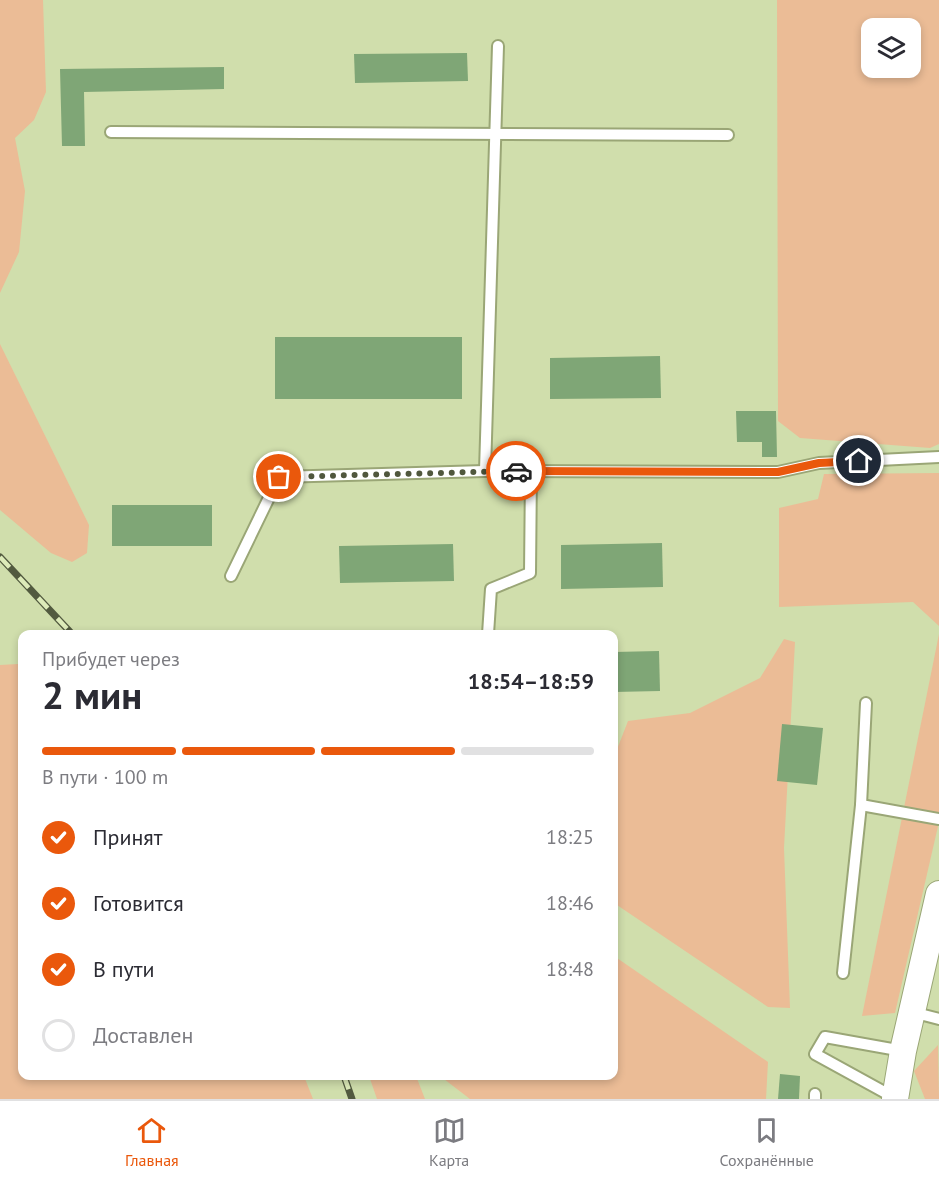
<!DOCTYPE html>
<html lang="ru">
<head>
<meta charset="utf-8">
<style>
  :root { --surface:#fff; --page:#f2f2f3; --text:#2b2b33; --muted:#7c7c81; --line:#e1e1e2; --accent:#ea580c }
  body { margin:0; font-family:"PT Sans",sans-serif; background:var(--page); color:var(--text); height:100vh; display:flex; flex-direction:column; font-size:22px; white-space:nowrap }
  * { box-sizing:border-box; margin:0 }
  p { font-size:20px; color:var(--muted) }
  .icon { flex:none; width:33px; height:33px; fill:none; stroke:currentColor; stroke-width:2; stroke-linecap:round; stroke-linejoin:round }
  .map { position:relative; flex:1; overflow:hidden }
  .details { position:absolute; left:18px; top:630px; width:600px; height:450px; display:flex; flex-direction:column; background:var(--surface); border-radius:12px; box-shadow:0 3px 9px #0003 }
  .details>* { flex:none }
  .controls { position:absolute; left:861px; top:18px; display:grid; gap:12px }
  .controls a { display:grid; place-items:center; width:60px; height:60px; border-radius:12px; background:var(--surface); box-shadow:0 3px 9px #0003; font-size:30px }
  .pin { position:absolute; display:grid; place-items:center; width:51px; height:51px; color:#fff; margin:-26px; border:3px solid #fff; border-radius:50%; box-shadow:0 2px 6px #0007 }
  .courier { position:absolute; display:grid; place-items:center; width:60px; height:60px; margin:-30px; border:4px solid #ea580c; border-radius:50%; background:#fff; color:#222; box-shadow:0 2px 8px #0007 }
  .head em { font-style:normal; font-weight:600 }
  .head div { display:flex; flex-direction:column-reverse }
  .head { display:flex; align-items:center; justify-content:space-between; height:102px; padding:0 24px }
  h1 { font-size:39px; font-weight:600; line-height:45px }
  .bar { display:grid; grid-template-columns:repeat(4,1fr); gap:9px 6px; align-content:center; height:72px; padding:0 24px }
  .bar i { height:8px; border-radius:4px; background:var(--line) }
  .bar .current { background:var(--accent) }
  .bar p { grid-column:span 4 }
  ol { padding:0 24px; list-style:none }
  li { display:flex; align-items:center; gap:18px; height:66px }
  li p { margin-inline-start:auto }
  li .icon { padding:6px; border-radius:50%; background:var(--accent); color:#fff; stroke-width:4 }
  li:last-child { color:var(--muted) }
  li i { width:33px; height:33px; border:3px solid var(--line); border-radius:50% }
  .dock { display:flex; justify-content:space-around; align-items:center; height:84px; border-top:2px solid var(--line); background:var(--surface); font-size:16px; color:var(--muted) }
  .dock a { display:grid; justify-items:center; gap:3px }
  .dock .current { color:var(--accent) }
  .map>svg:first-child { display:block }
  .green { fill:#ebbc96; fill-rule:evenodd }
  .building { fill:#7fa676 }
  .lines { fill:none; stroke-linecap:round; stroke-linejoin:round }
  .service-casing { stroke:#9aa676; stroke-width:14 }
  .tertiary-casing { stroke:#9aa676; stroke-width:28 }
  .service { stroke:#fff; stroke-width:10 }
  .tertiary { stroke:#fff; stroke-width:26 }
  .rail-casing { stroke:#525a3f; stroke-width:7 }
  .rail { stroke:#ddebb9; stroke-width:4.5; stroke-dasharray:14; stroke-linecap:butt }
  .done { stroke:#50573d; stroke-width:6; stroke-dasharray:0 10.8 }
  .route { stroke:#ea580c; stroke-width:8 }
</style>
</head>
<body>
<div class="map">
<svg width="939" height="1099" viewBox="0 0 939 1099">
  <rect width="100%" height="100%" fill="#d0deac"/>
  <!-- green -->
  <g class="green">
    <path d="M0 0H43L46 92 34 120 15 138 25 191 19 252 0 293Z"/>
    <path d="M777 0H939V444L930 448 800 438 778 421ZM872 28H910V68H872Z"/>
    <path d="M0 344 89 525 87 553 72 562 51 553 0 510Z"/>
    <path d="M939 473V626L913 602 779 607V508L818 499 824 474Z"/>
    <path d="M939 634V822L895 1013 862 1016Z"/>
    <path d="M784 639 795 642 784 848 790 1008 768 1007 614 903V757L628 721 690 713 760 678Z"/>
    <path d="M18 664 22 669V1076H304L313 1099H0V665Z"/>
    <path d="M614 956 768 1062 766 1099H470L440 1076H614Z"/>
    <path d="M938 1045 939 1099H925L914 1071Z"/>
    <path d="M369 1076H416L425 1099H377Z"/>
  </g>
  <!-- building -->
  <g class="building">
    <path d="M467 53 468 81 355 83 354 54Z"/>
    <path d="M224 67V89L84 92 85 146H62L60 69Z"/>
    <rect x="275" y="337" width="187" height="62"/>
    <path d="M660 356 661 398 550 399V358Z"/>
    <path d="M736 411H776L777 457H762V442H737Z"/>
    <rect x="112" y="505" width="100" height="41"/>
    <path d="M662 543 663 587 561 589V545Z"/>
    <path d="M453 544 454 581 340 583 339 546Z"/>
    <path d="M659 651 660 691 614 692V652Z"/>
    <path d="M782 724 823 728 817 785 777 781Z"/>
    <path d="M780 1074 800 1076 799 1099H778Z"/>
  </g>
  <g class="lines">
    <defs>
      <g id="service">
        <path d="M111 132 728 135"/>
        <path d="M485 471 498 46"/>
        <path d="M231 576 279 477 485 471 778 472 819 463 939 457"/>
        <path d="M488 634 491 589 530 573 531 471"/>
        <path d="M861 805 939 819"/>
        <path d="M843 973 861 805 866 703"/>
        <path d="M912 1012 939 1019"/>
        <path d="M895 1098 815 1054 825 1037 903 1051"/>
        <path d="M815 1099V1094"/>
      </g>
      <path id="tertiary" d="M895 1099 903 1051 939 894"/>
    </defs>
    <!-- service casing -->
    <use href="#service" class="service-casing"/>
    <!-- tertiary casing -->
    <use href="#tertiary" class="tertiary-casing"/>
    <!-- service -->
    <use href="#service" class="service"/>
    <!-- tertiary -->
    <use href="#tertiary" class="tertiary"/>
    <defs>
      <g id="rail">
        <path d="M0 557 72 634"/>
        <path d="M344 1076 352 1099"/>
      </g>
    </defs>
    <!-- rail casing -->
    <use href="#rail" class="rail-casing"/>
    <!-- rail -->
    <use href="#rail" class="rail"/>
  </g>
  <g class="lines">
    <!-- done -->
    <path class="done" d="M279 477 516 471"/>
    <!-- route -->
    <path class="route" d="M516 471 778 472 819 463 859 461"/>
  </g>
</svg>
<div class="controls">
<a><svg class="icon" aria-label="layers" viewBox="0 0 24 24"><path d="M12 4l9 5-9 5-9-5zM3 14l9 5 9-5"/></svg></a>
</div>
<div class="pin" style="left:279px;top:477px;background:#ea580c"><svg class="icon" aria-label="bag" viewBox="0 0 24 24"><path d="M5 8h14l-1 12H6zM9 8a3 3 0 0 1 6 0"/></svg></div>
<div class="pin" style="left:859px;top:461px;background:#1f2937"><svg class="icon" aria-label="home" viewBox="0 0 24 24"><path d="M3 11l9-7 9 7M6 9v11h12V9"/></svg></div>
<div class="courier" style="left:516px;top:471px"><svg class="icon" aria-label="car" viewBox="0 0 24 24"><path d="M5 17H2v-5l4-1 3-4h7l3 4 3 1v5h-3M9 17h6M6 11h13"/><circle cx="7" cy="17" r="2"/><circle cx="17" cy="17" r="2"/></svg></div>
<section class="details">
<div class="head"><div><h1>2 мин</h1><p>Прибудет через</p></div><em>18:54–18:59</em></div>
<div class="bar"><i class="current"></i><i class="current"></i><i class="current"></i><i></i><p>В пути · 100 m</p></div>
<ol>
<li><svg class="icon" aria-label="check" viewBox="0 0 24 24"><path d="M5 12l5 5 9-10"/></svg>Принят<p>18:25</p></li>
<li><svg class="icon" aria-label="check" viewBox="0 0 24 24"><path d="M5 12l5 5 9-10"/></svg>Готовится<p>18:46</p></li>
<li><svg class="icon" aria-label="check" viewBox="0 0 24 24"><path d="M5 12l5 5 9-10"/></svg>В пути<p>18:48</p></li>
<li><i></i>Доставлен</li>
</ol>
</section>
</div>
<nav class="dock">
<a class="current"><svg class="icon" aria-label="home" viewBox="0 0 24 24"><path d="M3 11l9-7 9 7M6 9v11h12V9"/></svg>Главная</a>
<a><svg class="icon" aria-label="map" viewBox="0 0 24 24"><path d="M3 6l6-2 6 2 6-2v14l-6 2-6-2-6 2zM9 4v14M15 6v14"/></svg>Карта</a>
<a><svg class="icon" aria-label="saved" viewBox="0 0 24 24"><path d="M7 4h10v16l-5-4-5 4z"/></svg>Сохранённые</a>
</nav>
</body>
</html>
